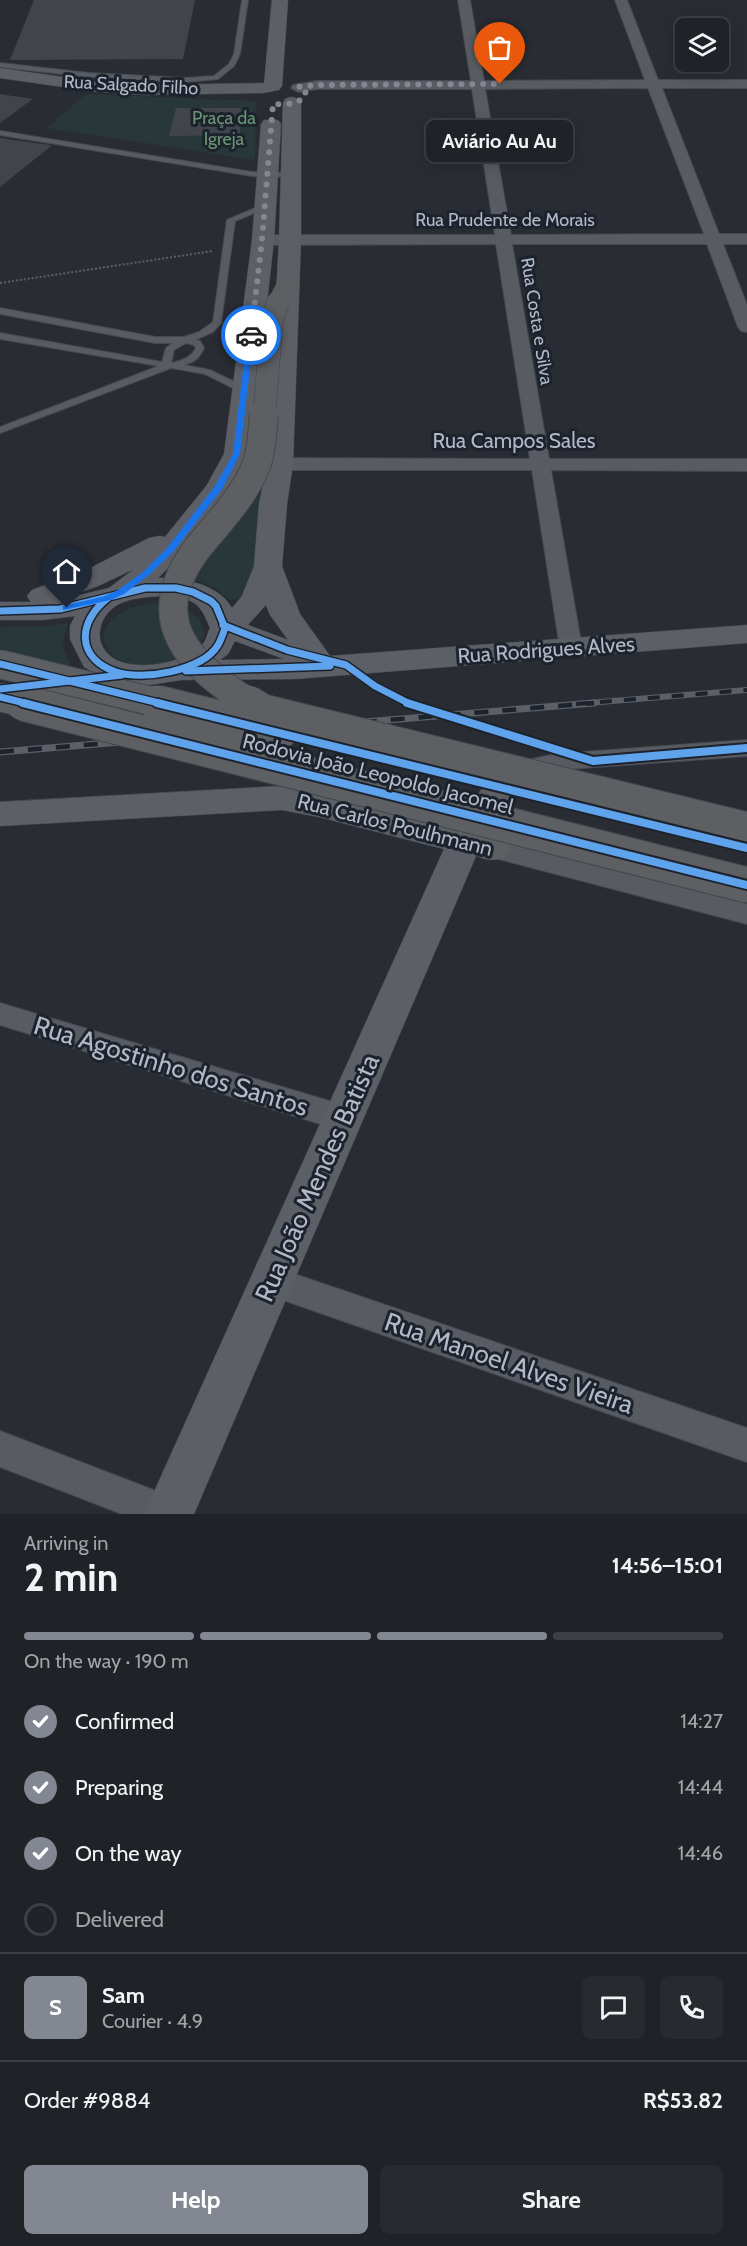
<!DOCTYPE html>
<html lang="en">
<head>
<meta charset="utf-8">
<style>
  :root { --surface:#1f2226; --page:#272a2e; --text:#f1f3f6; --muted:#a1a4a7; --line:#3c3f43; --accent:#828792 }
  body { margin:0; font-family:Cabin,sans-serif; background:var(--page); color:var(--text); height:100vh; display:flex; flex-direction:column; font-size:22px; white-space:nowrap }
  * { box-sizing:border-box; margin:0 }
  p { font-size:20px; color:var(--muted) }
  .icon { flex:none; width:33px; height:33px; fill:none; stroke:currentColor; stroke-width:2; stroke-linecap:round; stroke-linejoin:round }
  .map { position:relative; height:1514px; overflow:hidden }
  .side { display:flex; flex-direction:column; background:var(--surface); flex:1 }
  .side>* { flex:none }
  .tools { position:absolute; left:675px; top:18px; display:grid; gap:12px }
  .tools a { display:grid; place-items:center; width:54px; height:54px; border-radius:9px; background:var(--surface); box-shadow:0 3px 15px #0003,0 0 0 2px var(--line); font-size:30px }
  .pin { position:absolute; display:grid; place-items:center; width:51px; height:51px; color:#fff; margin:-62px -26px; border-radius:50% 50% 50% 0; rotate:-45deg; box-shadow:0 0 6px #0007 }
  .pin .icon { rotate:45deg }
  .courier { position:absolute; display:grid; place-items:center; width:60px; height:60px; margin:-30px; border:4px solid #1a73e8; border-radius:50%; background:#fff; color:#222; box-shadow:0 2px 8px #0007 }
  .bubble { position:absolute; height:42px; border-radius:9px; background:var(--surface); box-shadow:0 3px 15px #0003,0 0 0 2px var(--line); font-size:20px; font-weight:700; line-height:42px; text-align:center }
  .overview em { font-style:normal; font-weight:700 }
  .overview div { display:flex; flex-direction:column-reverse }
  .overview { display:flex; align-items:center; justify-content:space-between; height:102px; padding:0 24px }
  h1 { font-size:39px; font-weight:700; line-height:45px }
  .bar { display:grid; grid-template-columns:repeat(4,1fr); gap:9px 6px; align-content:center; height:72px; padding:0 24px }
  .bar i { height:8px; border-radius:4px; background:var(--line) }
  .bar .selected { background:var(--accent) }
  .bar p { grid-column:span 4 }
  .line { display:flex; align-items:center; gap:15px; padding:0 24px; border-top:2px solid var(--line) }
  .line div { flex:1 }
  .round { display:grid; place-items:center; flex:none; width:63px; height:63px; border-radius:9px; background:var(--page) }
  ol { padding:0 24px; list-style:none }
  li { display:flex; align-items:center; gap:18px; height:66px }
  li p { margin-inline-start:auto }
  li .icon { padding:6px; border-radius:50%; background:var(--accent); color:#fff; stroke-width:4 }
  li:last-child { color:var(--muted) }
  li i { width:33px; height:33px; border:3px solid var(--line); border-radius:50% }
  .cta { display:flex; gap:12px; margin-top:auto; padding:12px 24px }
  .cta a { flex:1; height:69px; border-radius:9px; background:var(--accent); color:#fff; font-size:24px; font-weight:700; line-height:69px; text-align:center }
  .cta a+a { background:var(--page); color:var(--text) }
  .map>svg:first-child { display:block }
  .green { fill:#28383a }
  .building { fill:#41444a }
  .lines { fill:none; stroke-linecap:round; stroke-linejoin:round }
  .lane-casing { stroke:#46494e; stroke-width:2 }
  .street-casing { stroke:#46494e; stroke-width:2 }
  .secondary-casing { stroke:#46494e; stroke-width:1 }
  .highway-casing { stroke:#45484f; stroke-width:1 }
  .path { stroke:#5c6066; stroke-width:2; stroke-dasharray:2 2; stroke-linecap:butt }
  .lane { fill:#585b62; fill-rule:evenodd }
  .street { fill:#585b62; fill-rule:evenodd }
  .secondary { fill:#5c6066; fill-rule:evenodd }
  .highway { fill:#5d5f63; fill-rule:evenodd }
  .rail-far1-casing { stroke:#5c5f65; stroke-width:6 }
  .rail-casing { stroke:#5c5f65; stroke-width:7 }
  .rail-far1 { stroke:#1c232d; stroke-width:4; stroke-dasharray:12; stroke-linecap:butt }
  .rail { stroke:#1c232d; stroke-width:4.5; stroke-dasharray:14; stroke-linecap:butt }
  .highway-bridge-far2-casing { stroke:#45484f; stroke-width:23; stroke-linecap:butt }
  .highway-bridge-far1-casing { stroke:#45484f; stroke-width:30; stroke-linecap:butt }
  .highway-bridge-casing { stroke:#45484f; stroke-width:37; stroke-linecap:butt }
  .highway-bridge-far2 { stroke:#5d5f63; stroke-width:22 }
  .highway-bridge-far1 { stroke:#5d5f63; stroke-width:28 }
  .highway-bridge { stroke:#5d5f63; stroke-width:35 }
  .cycleway-far1-casing { stroke:#1c232d; stroke-width:10 }
  .cycleway-casing { stroke:#1c232d; stroke-width:12 }
  .cycleway-far1 { stroke:#60a3ed; stroke-width:7 }
  .cycleway { stroke:#60a3ed; stroke-width:8 }
  .route { fill:#1a73e8 }
  .done { stroke:#828792; stroke-width:6; stroke-dasharray:0 10.8 }
  .labels { text-anchor:middle; stroke-width:6; stroke-linejoin:round; paint-order:stroke }
  .far-street-label { font-size:18px; fill:#b2b8c5; stroke:#1c232d }
  .far-park-label { font-size:18px; fill:#6b9476; stroke:#1c232d }
  .street-label { font-size:21px; fill:#b2b8c5; stroke:#1c232d }
  .near-street-label { font-size:26px; fill:#b2b8c5; stroke:#1c232d }
</style>
</head>
<body>
<div class="map">
<svg width="747" height="1514" viewBox="0 0 747 1514">
  <rect width="100%" height="100%" fill="#292d33"/>
  <!-- green -->
  <g class="green">
    <path d="M86 94 256 101 255 160 47 128Z"/>
    <path d="M261 478 254 569 246 598 229 600 214 587 191 578Z"/>
    <path d="M155 603 181 606 199 618 205 634C192 671 115 681 103 639 106 613 133 606 155 603Z"/>
    <path d="M68 623 62 645 71 667 0 675V627L49 626Z"/>
  </g>
  <!-- building -->
  <g class="building">
    <path d="M34 0H195L183 59 10 60Z"/>
    <path d="M0 94 33 99 0 123Z"/>
    <path d="M176 108H242L240 135 169 136Z"/>
    <path d="M0 138 50 145 51 146 0 187Z"/>
  </g>
  <g class="lines">
    <defs>
      <g id="lane">
        <path d="M242 0H248L240 54 234 66 218 79 186 82 89 77 0 67V63L89 73 186 78 214 76 229 64 234 54Z"/>
        <path d="M0 131 252 172 291 173 295 175 291 177 252 176 0 135Z"/>
        <path d="M262 205 269 207 235 221 221 323 213 332 195 340 200 341 204 348C200 358 194 362 184 365L210 370 247 388V392H241L205 374 171 368 0 433V427L159 366 0 339V333L162 362 166 348 173 343H155L0 314V308L155 337H184L199 332 213 322 227 220ZM186 343 194 345 196 348C191 358 181 361 171 363L174 350Z"/>
      </g>
      <g id="street">
        <path d="M458 0H470L484 81 645 80 615 0H627L658 80H747V88H662L719 234H747V244H723L747 305V332L741 331 738 327 707 244H512L549 459H747V471L551 470 582 648 579 653 571 655 563 653 560 648 532 470H280L273 468 270 464 273 460 280 458 530 459 496 244 263 245 255 240 263 235H495L472 89H317L298 92 291 88 293 85 317 81H471ZM648 88 704 234 511 235 485 89Z"/>
        <path d="M747 740V756L555 770 520 778 511 776 508 770 511 764 555 754Z"/>
        <path d="M477 836 747 904V924L468 851 464 845 468 839Z"/>
        <path d="M0 1003 343 1105 354 1109 358 1118 354 1127 343 1131 0 1025Z"/>
        <path d="M271 1266 747 1428V1462L260 1292 255 1281 260 1270Z"/>
        <path d="M0 1431 182 1501 187 1514H122L0 1467Z"/>
      </g>
      <g id="secondary">
        <path d="M272 0H288L282 86 279 90 263 93 144 95 98 92 0 78V68L98 82 144 85 264 83Z"/>
        <path d="M292 97 299 99 301 103V239L293 464 287 504 282 566 300 614 330 656 747 625V643L295 679 181 680 143 686 105 679 84 667 70 639V626L75 616 43 620H0V602H31L27 596 32 590 92 567 149 538 159 536 165 537 207 485 224 454 252 240 261 124 264 120H278L281 124 274 240 250 454 229 493 180 556 158 578C184 578 218 584 232 608L242 596 254 566 259 504 267 464 279 239 283 103 285 99ZM134 569 109 588 59 600 98 586ZM160 596C191 598 199 599 210 628 208 632 207 637 205 641 190 664 128 675 108 654 92 638 101 613 119 604 131 598 147 597 160 596ZM266 605 270 615 288 640 248 625ZM235 641 284 659 220 660 228 654Z"/>
        <path d="M282 786 319 793 465 829 477 833 482 842 194 1514H144L444 849 319 817 282 810 0 826V802Z"/>
      </g>
      <g id="highway">
        <path d="M287 277 295 279 298 284 286 307 278 309 270 307 267 302 279 279Z"/>
        <path d="M538 759 550 762 555 770C548 781 538 780 527 786 508 796 502 813 495 832L504 840 510 849 504 858C483 864 466 854 461 832 479 784 488 772 538 759Z"/>
      </g>
    </defs>
    <!-- lane casing -->
    <use href="#lane" class="lane-casing"/>
    <!-- street casing -->
    <use href="#street" class="street-casing"/>
    <!-- secondary casing -->
    <use href="#secondary" class="secondary-casing"/>
    <!-- highway casing -->
    <use href="#highway" class="highway-casing"/>
    <!-- path -->
    <path class="path" d="M0 283 213 251"/>
    <!-- lane -->
    <use href="#lane" class="lane"/>
    <!-- street -->
    <use href="#street" class="street"/>
    <!-- secondary -->
    <use href="#secondary" class="secondary"/>
    <!-- highway -->
    <use href="#highway" class="highway"/>
    <defs>
      <path id="rail-far1" d="M576 704 747 690"/>
      <path id="rail" d="M0 752 594 703"/>
    </defs>
    <!-- rail-far1 casing -->
    <use href="#rail-far1" class="rail-far1-casing"/>
    <!-- rail casing -->
    <use href="#rail" class="rail-casing"/>
    <!-- rail-far1 -->
    <use href="#rail-far1" class="rail-far1"/>
    <!-- rail -->
    <use href="#rail" class="rail"/>
    <defs>
      <path id="highway-bridge-far2" d="M264 416 272 321 278 302"/>
      <g id="highway-bridge-far1">
        <path d="M0 664 163 704"/>
        <path d="M0 697 29 704"/>
        <path d="M251 704C189 665 144 621 196 550 216 525 239 502 253 473 262 454 262 434 264 414"/>
      </g>
      <g id="highway-bridge">
        <path d="M23 703 747 885"/>
        <path d="M157 703 279 733"/>
        <path d="M248 703 263 712 747 830"/>
      </g>
    </defs>
    <!-- highway-bridge-far2 casing -->
    <use href="#highway-bridge-far2" class="highway-bridge-far2-casing"/>
    <!-- highway-bridge-far1 casing -->
    <use href="#highway-bridge-far1" class="highway-bridge-far1-casing"/>
    <!-- highway-bridge casing -->
    <use href="#highway-bridge" class="highway-bridge-casing"/>
    <!-- highway-bridge-far2 -->
    <use href="#highway-bridge-far2" class="highway-bridge-far2"/>
    <!-- highway-bridge-far1 -->
    <use href="#highway-bridge-far1" class="highway-bridge-far1"/>
    <!-- highway-bridge -->
    <use href="#highway-bridge" class="highway-bridge"/>
    <defs>
      <g id="cycleway-far1">
        <path d="M0 611 60 609 145 588H176L193 592 211 601 216 606 225 628C223 634 221 640 218 645 203 671 142 681 116 672 76 658 77 622 108 598"/>
        <path d="M223 625 287 650 346 665 375 686 410 704"/>
        <path d="M0 664 163 704"/>
        <path d="M186 671 330 666"/>
        <path d="M0 689 122 675"/>
        <path d="M0 697 29 704"/>
      </g>
      <g id="cycleway">
        <path d="M23 703 747 885"/>
        <path d="M157 703 747 848"/>
        <path d="M407 703 593 761 747 748"/>
      </g>
    </defs>
    <!-- cycleway-far1 casing -->
    <use href="#cycleway-far1" class="cycleway-far1-casing"/>
    <!-- cycleway casing -->
    <use href="#cycleway" class="cycleway-casing"/>
    <!-- cycleway-far1 -->
    <use href="#cycleway-far1" class="cycleway-far1"/>
    <!-- cycleway -->
    <use href="#cycleway" class="cycleway"/>
  </g>
  <!-- route -->
  <path class="route" d="M251 333 254 335 240 454 222 489 173 552 149 575 124 594 111 600 63 610V606L105 596 118 590 143 572 167 548 215 486 233 454 247 335Z"/>
  <g class="lines">
    <!-- done -->
    <path class="done" d="M251 335 262 240 273 104C284 105 301 105 306 93L298 87 317 85 500 84"/>
  </g>
  <g class="labels">
    <!-- far-street labels -->
    <g class="far-street-label">
      <text transform="translate(131 85) rotate(3)" y="6">Rua Salgado Filho</text>
      <text x="505" y="226">Rua Prudente de Morais</text>
      <text transform="translate(537 321) rotate(81)" y="6">Rua Costa e Silva</text>
    </g>
    <!-- far-park labels -->
    <g class="far-park-label">
      <text x="224" y="124">Praça da<tspan x="224" dy="21">Igreja</tspan></text>
    </g>
    <!-- street labels -->
    <g class="street-label">
      <text x="514" y="448">Rua Campos Sales</text>
      <text transform="translate(546 650) rotate(-4)" y="7">Rua Rodrigues Alves</text>
      <text transform="translate(378 774) rotate(14)" y="7">Rodovia João Leopoldo Jacomel</text>
      <text transform="translate(395 825) rotate(14)" y="7">Rua Carlos Poulhmann</text>
    </g>
    <!-- near-street labels -->
    <g class="near-street-label">
      <text transform="translate(171 1066) rotate(17)" y="9">Rua Agostinho dos Santos</text>
      <text transform="translate(317 1178) rotate(-66)" y="9">Rua João Mendes Batista</text>
      <text transform="translate(509 1363) rotate(19)" y="9">Rua Manoel Alves Vieira</text>
    </g>
  </g>
</svg>
<div class="tools">
<a><svg class="icon" aria-label="layers" viewBox="0 0 24 24"><path d="M12 4l9 5-9 5-9-5zM3 14l9 5 9-5"/></svg></a>
</div>
<div class="pin" style="left:500px;top:84px;background:#ea580c"><svg class="icon" aria-label="bag" viewBox="0 0 24 24"><path d="M5 8h14l-1 12H6zM9 8a3 3 0 0 1 6 0"/></svg></div>
<div class="pin" style="left:67px;top:608px;background:#1f2937"><svg class="icon" aria-label="home" viewBox="0 0 24 24"><path d="M3 11l9-7 9 7M6 9v11h12V9"/></svg></div>
<div class="courier" style="left:251px;top:335px"><svg class="icon" aria-label="car" viewBox="0 0 24 24"><path d="M5 17H2v-5l4-1 3-4h7l3 4 3 1v5h-3M9 17h6M6 11h13"/><circle cx="7" cy="17" r="2"/><circle cx="17" cy="17" r="2"/></svg></div>
<div class="bubble" style="left:426px;top:120px;width:147px">Aviário Au Au</div>
</div>
<section class="side">
<div class="overview"><div><h1>2 min</h1><p>Arriving in</p></div><em>14:56–15:01</em></div>
<div class="bar"><i class="selected"></i><i class="selected"></i><i class="selected"></i><i></i><p>On the way · 190 m</p></div>
<ol>
<li><svg class="icon" aria-label="check" viewBox="0 0 24 24"><path d="M5 12l5 5 9-10"/></svg>Confirmed<p>14:27</p></li>
<li><svg class="icon" aria-label="check" viewBox="0 0 24 24"><path d="M5 12l5 5 9-10"/></svg>Preparing<p>14:44</p></li>
<li><svg class="icon" aria-label="check" viewBox="0 0 24 24"><path d="M5 12l5 5 9-10"/></svg>On the way<p>14:46</p></li>
<li><i></i>Delivered</li>
</ol>
<div class="line" style="height:108px"><b class="round" style="background:var(--accent);color:#fff">S</b><div><b>Sam</b><p>Courier · 4.9</p></div><a class="round"><svg class="icon" aria-label="chat" viewBox="0 0 24 24"><path d="M4 5h16v11H9l-5 4z"/></svg></a><a class="round"><svg class="icon" aria-label="phone" viewBox="0 0 24 24"><path d="M5 4h4l2 5-3 2q2 4 5 5l2-3 5 2v4C11 20 4 13 5 4z"/></svg></a></div>
<div class="line" style="height:78px"><div>Order #9884</div><b>R$53.82</b></div>
<div class="cta"><a>Help</a><a>Share</a></div>
</section>
</body>
</html>
